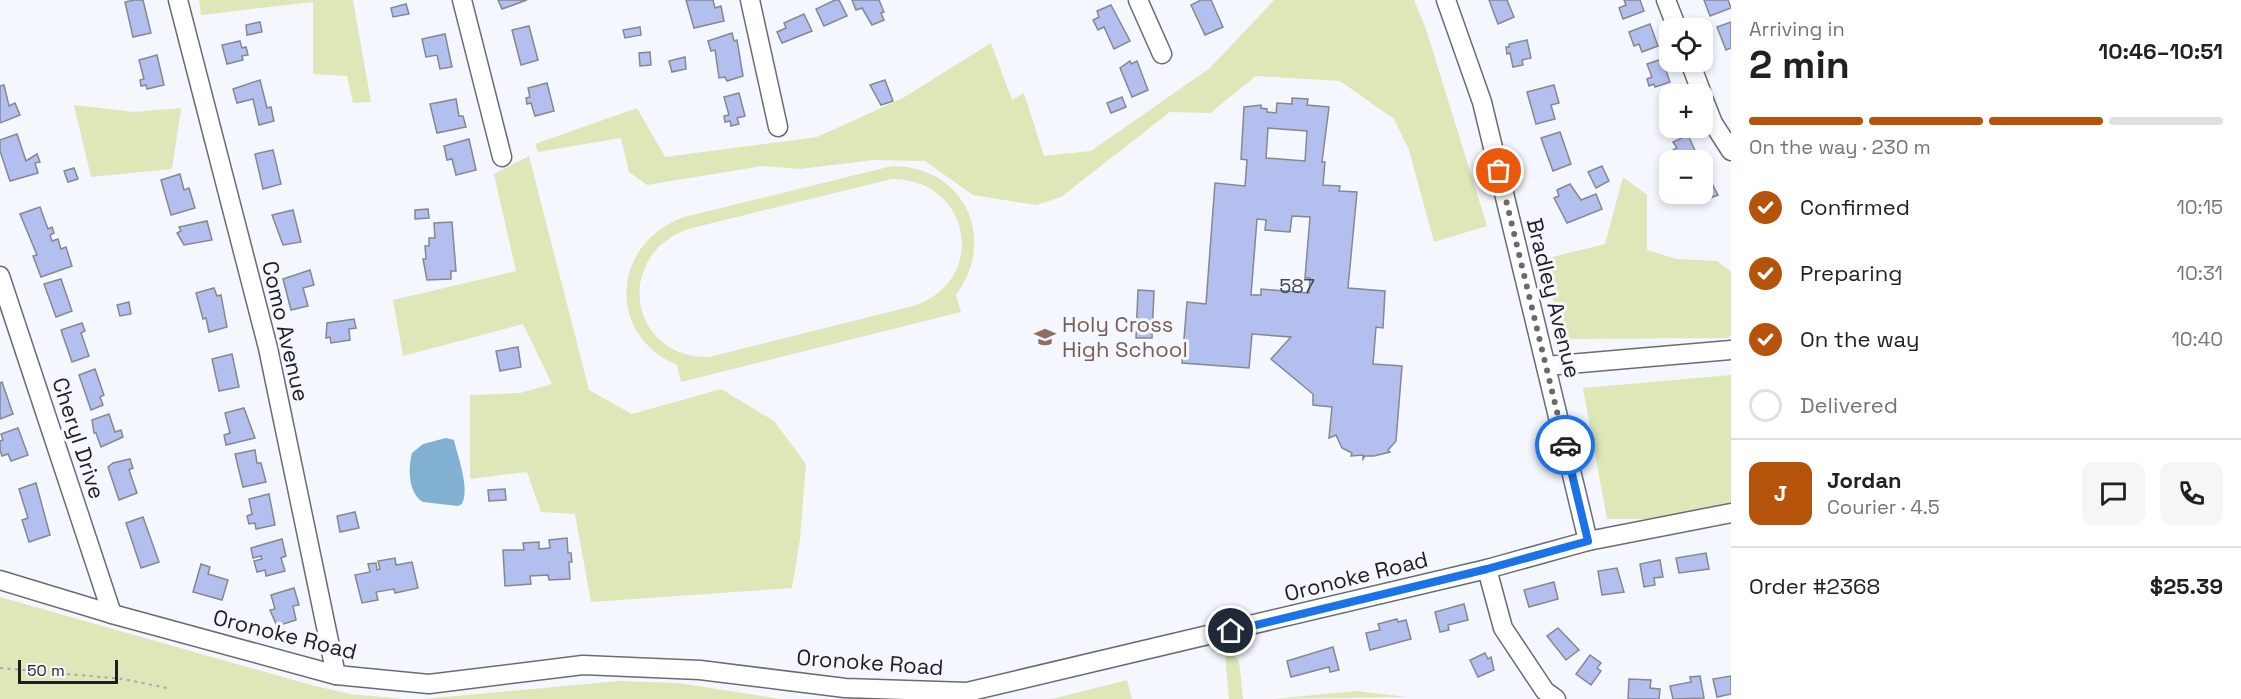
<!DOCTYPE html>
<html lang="en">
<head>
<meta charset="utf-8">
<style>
  :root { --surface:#fff; --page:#f6f6f6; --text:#202124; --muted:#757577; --line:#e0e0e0; --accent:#b45309 }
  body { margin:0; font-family:"Space Grotesk",sans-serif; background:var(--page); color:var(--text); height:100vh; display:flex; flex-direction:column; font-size:22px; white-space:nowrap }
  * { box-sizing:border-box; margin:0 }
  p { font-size:20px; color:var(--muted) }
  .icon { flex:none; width:33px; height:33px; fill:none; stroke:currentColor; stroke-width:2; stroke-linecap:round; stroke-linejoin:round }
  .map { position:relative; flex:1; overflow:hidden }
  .side { display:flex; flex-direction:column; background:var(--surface); width:510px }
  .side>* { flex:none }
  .buttons { position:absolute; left:1659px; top:18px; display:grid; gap:12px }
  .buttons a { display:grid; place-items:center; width:54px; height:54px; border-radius:12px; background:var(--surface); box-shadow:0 3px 9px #0003; font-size:30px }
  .scale { position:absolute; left:18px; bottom:15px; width:100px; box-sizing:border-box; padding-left:6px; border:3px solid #1e1e21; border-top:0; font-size:16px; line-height:21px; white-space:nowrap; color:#1e1e21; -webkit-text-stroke:4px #f5f7fe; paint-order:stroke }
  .pin { position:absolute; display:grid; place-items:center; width:51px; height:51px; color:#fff; margin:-26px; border:3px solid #fff; border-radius:50%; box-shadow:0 2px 6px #0007 }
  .courier { position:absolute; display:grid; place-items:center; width:60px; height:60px; margin:-30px; border:4px solid #1a73e8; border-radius:50%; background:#fff; color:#222; box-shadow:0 2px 8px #0007 }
  .head em { font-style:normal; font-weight:800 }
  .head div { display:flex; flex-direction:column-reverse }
  .head { display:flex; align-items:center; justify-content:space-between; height:102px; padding:0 18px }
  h1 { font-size:39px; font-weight:800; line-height:45px }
  .bar { display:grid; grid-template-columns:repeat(4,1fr); gap:9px 6px; align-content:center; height:72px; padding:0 18px }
  .bar i { height:8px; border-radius:4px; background:var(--line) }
  .bar .current { background:var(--accent) }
  .bar p { grid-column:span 4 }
  .line { display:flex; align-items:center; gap:15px; padding:0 18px; border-top:2px solid var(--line) }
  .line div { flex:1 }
  .round { display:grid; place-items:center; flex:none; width:63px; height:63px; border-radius:12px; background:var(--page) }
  ol { padding:0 18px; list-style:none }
  li { display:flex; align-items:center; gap:18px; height:66px }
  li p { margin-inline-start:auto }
  li .icon { padding:6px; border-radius:50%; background:var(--accent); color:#fff; stroke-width:4 }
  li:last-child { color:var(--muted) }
  li i { width:33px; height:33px; border:3px solid var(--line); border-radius:50% }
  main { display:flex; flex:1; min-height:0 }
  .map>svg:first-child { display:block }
  .green { fill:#dee7b8; fill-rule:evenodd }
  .water { fill:#82b0d1 }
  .building { fill:#b3bfef; stroke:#86888e; stroke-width:1.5; fill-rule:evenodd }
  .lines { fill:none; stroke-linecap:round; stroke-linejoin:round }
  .minor-casing { stroke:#6b6c72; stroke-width:21 }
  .path { stroke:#a8aaaf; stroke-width:2; stroke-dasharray:3 4.5; stroke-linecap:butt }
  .minor { stroke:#fff; stroke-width:18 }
  .done { stroke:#696a6e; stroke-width:6; stroke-dasharray:0 10.8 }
  .route { stroke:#1a73e8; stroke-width:8 }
  .labels { text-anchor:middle; stroke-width:6; stroke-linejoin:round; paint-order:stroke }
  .number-label { font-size:20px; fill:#434654 }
  .street-label { font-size:22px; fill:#1e1e21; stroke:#f5f7fe }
  .education-label { font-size:22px; fill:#785e54; stroke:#f5f7fe; text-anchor:start }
</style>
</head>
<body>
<main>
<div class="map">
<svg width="1731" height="699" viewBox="0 0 1731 699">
  <rect width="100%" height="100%" fill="#f5f7fe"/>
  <!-- green -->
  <g class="green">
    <path d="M199 0H353L371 102 353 103 347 76 313 74V2L201 15Z"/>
    <path d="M1274 0H1414L1426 29 1487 226 1434 242 1409 150 1394 119 1340 81 1256 76 1210 113 1170 112 1061 197 1036 205 973 195 925 161 873 160 800 169 762 166 647 185 629 172 621 138 538 152 535 144 637 108 665 157 817 137 903 98 991 43 1012 100 1024 93 1044 156 1091 151 1210 68Z"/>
    <path d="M74 105 134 112 181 108 172 169 91 177Z"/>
    <path d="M529 156 589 390 632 414 721 389 774 421 806 464 800 539 792 588 591 602 575 514 541 512 527 472 470 479V395L520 393 552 384 523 324 403 356 393 300 516 271 494 174Z"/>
    <path d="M892 166C964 166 998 238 956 295L961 312 681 382 677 365C605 334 612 243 684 217ZM892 179C972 179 989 282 913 306L709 357C629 358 613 256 688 229Z"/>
    <path d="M1623 177 1647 195V250L1677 259 1717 261 1731 272V336L1727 338 1566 339 1540 260 1605 244Z"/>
    <path d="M1731 375V505L1656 519H1607L1583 388Z"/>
    <path d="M0 597 311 685 350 694 405 699H0Z"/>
    <path d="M1225 655H1233L1239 661 1243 699H1229Z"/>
    <path d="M1127 680 1132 699H1050L1056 698Z"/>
    <path d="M619 681 678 683 781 699H423Z"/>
    <path d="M1356 691 1408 697 1273 699Z"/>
  </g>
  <!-- water -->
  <path class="water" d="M446 438 454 440C458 458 470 488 462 504L458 506 423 502C408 493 408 468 412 453L423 444Z"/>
  <!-- building -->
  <g class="building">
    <path d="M134 0H143L151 33 133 37 125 2Z"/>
    <path d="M498 0H527L502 9Z"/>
    <path d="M686 0H713L715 8 721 6 724 21 694 28Z"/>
    <path d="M835 0H839L847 16 824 26 816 9Z"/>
    <path d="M852 0H879L884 12 881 13 884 20 872 25 862 8 856 10Z"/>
    <path d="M1201 0H1211L1223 27 1205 35 1191 5Z"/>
    <path d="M1489 0H1507L1514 17 1498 24Z"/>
    <path d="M1624 0H1640L1644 11 1623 19 1619 8 1626 5Z"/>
    <path d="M1704 0H1728L1731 8 1710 16Z"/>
    <path d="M406 4 409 14 393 17 391 8Z"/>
    <path d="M1111 5 1130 41 1114 49 1104 27 1098 30 1093 20 1099 17 1097 11Z"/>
    <path d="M804 14 812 31 782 43 777 32 786 28 784 23Z"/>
    <path d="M260 22 262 32 247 35 246 25Z"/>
    <path d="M1731 22V48L1726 50 1717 27Z"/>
    <path d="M1650 24 1658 46 1642 52 1639 44 1634 46 1629 32Z"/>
    <path d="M529 26 538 60 521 65 512 30Z"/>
    <path d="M640 27 641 35 625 38 623 30Z"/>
    <path d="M732 33 734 41 737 40 743 76 727 81 725 77 719 78 715 50 711 51 708 41Z"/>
    <path d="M445 34 452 67 440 69 437 55 426 57 422 39Z"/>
    <path d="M1527 40 1531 58 1522 60 1523 65 1513 67 1510 53 1507 54 1506 47H1509V44Z"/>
    <path d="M240 41 242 48 246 47 248 55 242 56 243 60 227 64 222 45Z"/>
    <path d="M650 52 651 65 640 66 639 53Z"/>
    <path d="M157 55 164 85 147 89 146 85 141 86 140 80 144 79 139 60Z"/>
    <path d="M685 57 686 69 672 72 669 61Z"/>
    <path d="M1662 59 1670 82 1655 87 1654 84 1649 86 1647 79 1652 77 1647 64Z"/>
    <path d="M1130 61 1131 64 1137 61 1148 90 1132 97 1120 68Z"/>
    <path d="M260 80 267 108 271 107 274 121 259 125 253 99 237 103 233 89Z"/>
    <path d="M885 80 893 101 881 105 870 85Z"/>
    <path d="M547 83 554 111 535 116 531 103 527 104 526 98 530 97 528 88Z"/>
    <path d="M4 85 9 106 15 103 20 115 0 123V86Z"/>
    <path d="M1554 85 1559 103 1551 105 1555 119 1536 124 1527 92Z"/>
    <path d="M739 93 745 116 737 118 739 124 731 126 730 121 725 122 724 116 729 115 724 97Z"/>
    <path d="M1670 96V122H1669L1661 99Z"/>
    <path d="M1122 97 1126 107 1111 113 1107 103Z"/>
    <path d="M1292 98 1308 99 1307 105 1329 107 1322 162H1325L1323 185 1340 186 1339 191 1357 192 1348 288 1385 291 1383 328 1376 327 1373 364 1402 366 1396 441 1388 450 1390 452 1374 456H1365L1363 459V455L1351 456 1352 453 1342 448 1336 435 1329 438 1332 407 1313 405V394L1271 359 1291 337 1252 334 1249 368 1182 363 1187 302 1206 304 1215 183 1245 186 1247 160 1241 159 1244 107 1261 105V108L1267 109V112L1276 113 1277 103 1292 104ZM1268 128 1307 131 1305 161 1266 158ZM1292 216 1310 217 1305 278H1310L1309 293 1261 289V295H1251L1257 219 1266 220 1265 230 1290 232Z"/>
    <path d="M456 99 459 116H463L466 127 437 133 430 104Z"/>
    <path d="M1560 132 1571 164 1553 171 1541 138Z"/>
    <path d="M17 134 26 161 37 154 40 162 35 163 38 173 10 181 0 151V140Z"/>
    <path d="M1688 135 1698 157 1690 160H1670V163L1665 154 1677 148 1673 142Z"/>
    <path d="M469 139 476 170 456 175 452 159 447 160 444 146Z"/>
    <path d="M273 150 281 184 263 189 255 154Z"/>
    <path d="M1602 166 1609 181 1596 188 1588 172Z"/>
    <path d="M74 168 78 179 68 182 64 171Z"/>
    <path d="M180 174 184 190 189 188 195 208 171 215 161 180Z"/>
    <path d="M1707 174 1718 195 1696 203 1691 196 1702 194V176Z"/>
    <path d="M1570 184 1581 200 1596 194 1602 209 1567 223 1554 198 1559 196 1557 190Z"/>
    <path d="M40 207 48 229 52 227 54 233 50 235 52 241 58 239 61 249 66 247 72 266 41 277 33 256 37 255 20 214Z"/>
    <path d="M428 209 429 218 415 219V210Z"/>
    <path d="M293 210 301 242 283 245 272 215Z"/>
    <path d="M207 221 212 240 184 245 177 233 181 231 179 227Z"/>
    <path d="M452 222 456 271H451V279L427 280 423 259H426L425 246H429V238H435L434 223Z"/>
    <path d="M310 270 314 285 303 288 308 306 291 310 283 279Z"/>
    <path d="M61 279 72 311 56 317 44 284Z"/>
    <path d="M214 288 217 296 221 295 227 327 209 332 206 318 203 319 196 293Z"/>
    <path d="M1138 290 1154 291 1152 338H1136Z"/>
    <path d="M129 302 131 314 120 316 117 305Z"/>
    <path d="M354 319 356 328 349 329 350 340 331 343 330 337 326 338 327 323Z"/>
    <path d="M82 323 85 331 81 333 89 356 72 362 61 330Z"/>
    <path d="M518 347 521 367 500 371 496 351Z"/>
    <path d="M232 354 239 387 219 391 212 359Z"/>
    <path d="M95 369 104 395 100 397 103 405 91 410 79 375Z"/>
    <path d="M2 382 13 414 0 419V383Z"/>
    <path d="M244 408 255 438 226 445 224 435 230 433 225 413Z"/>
    <path d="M109 414 115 432 121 430 123 437 101 447 96 433H94L92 420Z"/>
    <path d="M18 428 28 455 11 461 8 454 2 456 0 450V441L3 440 1 434Z"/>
    <path d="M255 450 257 463H261L266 482 243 487 235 454Z"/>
    <path d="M130 459 133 468 129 470 137 493 119 500 108 467 113 463Z"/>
    <path d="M36 483 50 535 29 542 22 520 28 518 19 489Z"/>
    <path d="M505 489 506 500 489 501 488 490Z"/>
    <path d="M269 494 275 525 256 529 255 523 249 524 247 516 252 514 249 499Z"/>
    <path d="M355 512 359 528 340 532 337 516Z"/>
    <path d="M143 517 159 562 141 568 126 523Z"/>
    <path d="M567 538 568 553H571L572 562H569L570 579 549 580 548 575 530 576 531 584 505 586 503 550H524L523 543 539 542V549L550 548 549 540Z"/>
    <path d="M282 539 286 556 281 558 285 571 266 576 265 570 257 572 254 561 262 559 261 556 253 558 251 548Z"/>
    <path d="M1706 553 1709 569 1679 573 1676 558Z"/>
    <path d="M395 558 396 565 412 562 418 588 395 593 394 589 376 592 378 600 362 603 355 575 370 572 368 564 376 563 377 570 380 569 378 561Z"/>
    <path d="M1660 560 1663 577 1654 578 1655 585 1644 587 1640 564Z"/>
    <path d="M201 564 210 567 208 574 228 580 222 600 193 592Z"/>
    <path d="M1617 568 1624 592 1602 595 1598 571Z"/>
    <path d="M1554 582 1558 599 1529 607 1524 590Z"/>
    <path d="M294 588 299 605 293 606 296 620 277 626 270 610 275 609 271 595Z"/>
    <path d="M1464 604 1468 620 1448 625 1449 630 1440 632 1435 612Z"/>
    <path d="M1397 619 1398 622 1406 620 1411 639 1370 650 1366 633 1380 630 1378 624Z"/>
    <path d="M1558 628 1579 650 1566 660 1547 636Z"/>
    <path d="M1333 647 1339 670 1330 672 1329 667 1291 677 1287 661Z"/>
    <path d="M1485 653 1488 659 1491 657 1494 670 1478 677 1470 660Z"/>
    <path d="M1590 655 1601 663 1597 668 1601 671 1591 685 1576 674Z"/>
    <path d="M1700 676 1704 698 1673 699 1670 686 1691 682 1690 677Z"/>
    <path d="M1731 676V694L1717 697 1713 679Z"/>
    <path d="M1629 679 1651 680 1650 688 1660 689 1659 699H1628Z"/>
  </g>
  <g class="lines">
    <defs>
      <g id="minor">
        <path d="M178 0 268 348 336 675"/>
        <path d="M462 0 502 157"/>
        <path d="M750 0 778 127"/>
        <path d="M1138 0 1162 54"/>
        <path d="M1446 0 1482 102 1588 541"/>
        <path d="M1666 0 1677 28"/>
        <path d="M1690 62 1702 94"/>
        <path d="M1702 95 1713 123 1731 151"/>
        <path d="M0 276 112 614"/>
        <path d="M1546 366 1731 350"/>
        <path d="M1487 569 1503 628 1545 691 1556 699"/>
        <path d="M0 580 112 614 336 675 429 684 583 665 700 670 845 688 967 692 1487 569 1588 541 1731 513"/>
      </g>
    </defs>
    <!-- minor casing -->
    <use href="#minor" class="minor-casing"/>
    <!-- path -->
    <path class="path" d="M0 668 123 679 167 688"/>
    <!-- minor -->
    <use href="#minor" class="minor"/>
  </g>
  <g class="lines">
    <!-- done -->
    <path class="done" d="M1499 171 1565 445"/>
    <!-- route -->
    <path class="route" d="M1231 631 1487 569 1588 541 1565 445"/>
  </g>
  <!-- icons -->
  <defs>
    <symbol id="school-bare" viewBox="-9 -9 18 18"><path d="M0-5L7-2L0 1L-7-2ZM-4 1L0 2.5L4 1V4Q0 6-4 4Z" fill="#8d6e63" stroke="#f5f7fe" stroke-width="2.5" paint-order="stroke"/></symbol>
  </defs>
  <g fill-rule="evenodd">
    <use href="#school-bare" x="1030" y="322" width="30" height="30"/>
  </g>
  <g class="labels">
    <!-- number labels -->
    <g class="number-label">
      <text x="1297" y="293">587</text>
    </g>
    <!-- street labels -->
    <g class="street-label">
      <text transform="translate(1554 298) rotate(76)" y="8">Bradley Avenue</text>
      <text transform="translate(286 331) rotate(77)" y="8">Como Avenue</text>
      <text transform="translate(79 438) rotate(72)" y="8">Cheryl Drive</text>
      <text transform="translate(1356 576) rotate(-14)" y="8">Oronoke Road</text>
      <text transform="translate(285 634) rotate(14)" y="8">Oronoke Road</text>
      <text transform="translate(870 662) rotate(4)" y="8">Oronoke Road</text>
    </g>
    <!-- education labels -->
    <g class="education-label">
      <text x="1062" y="332">Holy Cross<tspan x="1062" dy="25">High School</tspan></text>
    </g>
  </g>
</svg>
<div class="buttons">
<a><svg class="icon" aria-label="locate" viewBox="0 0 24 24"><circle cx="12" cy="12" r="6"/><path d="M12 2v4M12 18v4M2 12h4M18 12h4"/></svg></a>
<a>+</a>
<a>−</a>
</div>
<div class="scale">50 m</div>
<div class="pin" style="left:1499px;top:171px;background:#ea580c"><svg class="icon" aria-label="bag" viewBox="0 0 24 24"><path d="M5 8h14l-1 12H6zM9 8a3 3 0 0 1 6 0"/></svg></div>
<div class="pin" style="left:1231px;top:631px;background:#1f2937"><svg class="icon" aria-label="home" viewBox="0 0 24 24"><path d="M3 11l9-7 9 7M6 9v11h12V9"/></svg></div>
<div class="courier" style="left:1565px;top:445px"><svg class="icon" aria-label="car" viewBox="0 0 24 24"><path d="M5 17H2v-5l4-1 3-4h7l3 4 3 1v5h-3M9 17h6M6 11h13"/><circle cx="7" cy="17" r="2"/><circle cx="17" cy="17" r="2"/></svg></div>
</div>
<section class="side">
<div class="head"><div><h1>2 min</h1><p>Arriving in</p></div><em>10:46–10:51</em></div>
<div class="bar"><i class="current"></i><i class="current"></i><i class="current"></i><i></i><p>On the way · 230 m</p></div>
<ol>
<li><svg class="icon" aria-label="check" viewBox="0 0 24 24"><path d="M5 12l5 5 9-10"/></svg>Confirmed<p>10:15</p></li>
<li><svg class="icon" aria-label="check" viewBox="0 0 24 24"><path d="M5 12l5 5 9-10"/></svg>Preparing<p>10:31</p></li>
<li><svg class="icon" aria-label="check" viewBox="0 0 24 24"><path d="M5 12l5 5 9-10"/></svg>On the way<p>10:40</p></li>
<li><i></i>Delivered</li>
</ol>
<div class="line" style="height:108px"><b class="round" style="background:var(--accent);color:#fff">J</b><div><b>Jordan</b><p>Courier · 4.5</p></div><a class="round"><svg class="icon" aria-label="chat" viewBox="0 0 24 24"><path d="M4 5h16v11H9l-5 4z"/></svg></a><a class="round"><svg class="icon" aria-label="phone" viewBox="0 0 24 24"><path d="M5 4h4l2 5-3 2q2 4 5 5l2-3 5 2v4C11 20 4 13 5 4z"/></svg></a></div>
<div class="line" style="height:78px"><div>Order #2368</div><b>$25.39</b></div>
</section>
</main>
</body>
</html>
